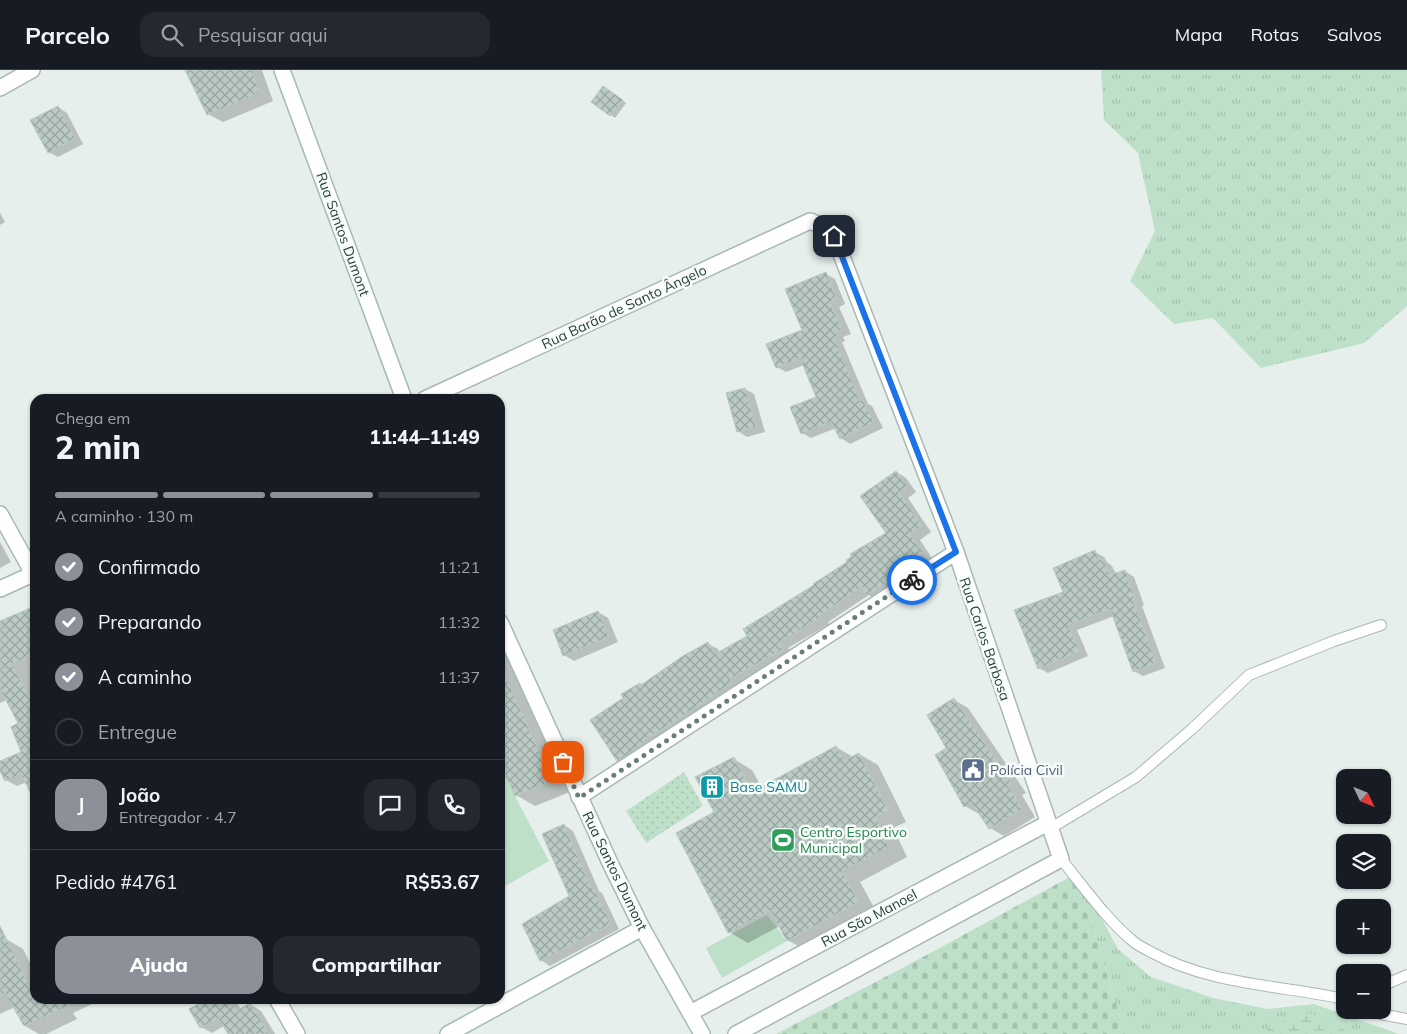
<!DOCTYPE html>
<html lang="pt">
<head>
<meta charset="utf-8">
<style>
  :root { --surface:#171b24; --page:#242831; --text:#f1f3f6; --muted:#9ea1a6; --line:#363941; --accent:#8c9099 }
  body { margin:0; font-family:Mulish,sans-serif; background:var(--page); color:var(--text); height:100vh; display:flex; flex-direction:column; font-size:19px; white-space:nowrap }
  * { box-sizing:border-box; margin:0 }
  p { font-size:16px; color:var(--muted) }
  .icon { flex:none; width:28px; height:28px; fill:none; stroke:currentColor; stroke-width:2; stroke-linecap:round; stroke-linejoin:round }
  .map { position:relative; flex:1; overflow:hidden }
  .panel { position:absolute; left:30px; top:324px; width:475px; height:610px; display:flex; flex-direction:column; background:var(--surface); border-radius:15px; box-shadow:0 1px 4px #0004 }
  .panel>* { flex:none }
  .needle { width:32px; rotate:133deg }
  .tools { position:absolute; left:1336px; top:699px; display:grid; gap:10px }
  .tools a { display:grid; place-items:center; width:55px; height:55px; border-radius:10px; background:var(--surface); box-shadow:0 1px 4px #0004; font-size:25px }
  .pin { position:absolute; display:grid; place-items:center; width:42px; height:42px; color:#fff; margin:-21px; border-radius:10px; box-shadow:0 2px 8px #0006 }
  .courier { position:absolute; display:grid; place-items:center; width:50px; height:50px; margin:-25px; border:4px solid #1a73e8; border-radius:50%; background:#fff; color:#222; box-shadow:0 1px 6px #0007 }
  .overview em { font-style:normal; font-weight:800 }
  .overview div { display:flex; flex-direction:column-reverse }
  .overview { display:flex; align-items:center; justify-content:space-between; height:85px; padding:0 25px }
  h1 { font-size:32px; font-weight:800; line-height:38px }
  .bar { display:grid; grid-template-columns:repeat(4,1fr); gap:8px 5px; align-content:center; height:60px; padding:0 25px }
  .bar i { height:6px; border-radius:4px; background:var(--line) }
  .bar .on { background:var(--accent) }
  .bar p { grid-column:span 4 }
  .line { display:flex; align-items:center; gap:12px; padding:0 25px; border-top:1px solid var(--line) }
  .line div { flex:1 }
  .round { display:grid; place-items:center; flex:none; width:52px; height:52px; border-radius:15px; background:var(--page) }
  ol { padding:0 25px; list-style:none }
  li { display:flex; align-items:center; gap:15px; height:55px }
  li p { margin-inline-start:auto }
  li .icon { padding:5px; border-radius:50%; background:var(--accent); color:#fff; stroke-width:4 }
  li:last-child { color:var(--muted) }
  li i { width:28px; height:28px; border:2px solid var(--line); border-radius:50% }
  .cta { display:flex; gap:10px; margin-top:auto; padding:10px 25px }
  .cta a { flex:1; height:58px; border-radius:15px; background:var(--accent); color:#fff; font-size:20px; font-weight:800; line-height:58px; text-align:center }
  .cta a+a { background:var(--page); color:var(--text) }
  header { display:flex; align-items:center; gap:30px; box-sizing:border-box; height:70px; padding:0 25px; background:var(--surface); border-bottom:1px solid var(--line) }
  header strong { font-size:24px }
  nav { display:flex; gap:28px; margin-inline-start:auto; font-size:18px }
  .search { width:350px; height:45px; background:var(--page); display:flex; align-items:center; gap:12px; box-sizing:border-box; padding:0 18px; border-radius:15px; color:var(--muted); font-size:19px }
  .map>svg:first-child { display:block }
  .grass { fill:url(#grass-tufts) }
  .wetland { fill:url(#wetland-marsh) }
  .cemetery { fill:url(#cemetery-stones) }
  .park { fill:url(#park-dots) }
  .pitch { fill:#bfe0c8 }
  .shadow { fill:#0003 }
  .building { fill:url(#building-cross-hatch); stroke:#b8c9c2 }
  .lines { fill:none; stroke-linecap:round; stroke-linejoin:round }
  .service-casing { stroke:#a8b8b2; stroke-width:12 }
  .minor-casing { stroke:#a8b8b2; stroke-width:18 }
  .tertiary-casing { stroke:#a8b8b2; stroke-width:18 }
  .secondary-casing { stroke:#a4bbb3; stroke-width:18 }
  .service { stroke:#fff; stroke-width:10 }
  .minor { stroke:#fff; stroke-width:15 }
  .tertiary { stroke:#fff; stroke-width:15 }
  .secondary { stroke:#fff; stroke-width:15 }
  .done { stroke:#687f78; stroke-width:5; stroke-dasharray:0 9 }
  .route { stroke:#1a73e8; stroke-width:6 }
  .labels { text-anchor:middle; stroke-width:5; stroke-linejoin:round; paint-order:stroke }
  .street-label { font-size:14px; fill:#24423a; stroke:#f7fbf9 }
  .service-label { font-size:14px; fill:#4e5e75; stroke:#f7fbf9; text-anchor:start }
  .culture-label { font-size:14px; fill:#0d838f; stroke:#f7fbf9; text-anchor:start }
  .leisure-label { font-size:14px; fill:#27864d; stroke:#f7fbf9; text-anchor:start }
</style>
</head>
<body>
<header>
<strong>Parcelo</strong>
<div class="search"><svg class="icon" aria-label="search" viewBox="0 0 24 24"><circle cx="10" cy="10" r="6"/><path d="M15 15l6 6"/></svg>Pesquisar aqui</div>
<nav><a>Mapa</a><a>Rotas</a><a>Salvos</a></nav>
</header>
<div class="map">
<svg width="1407" height="964" viewBox="0 0 1407 964">
  <defs>
    <pattern id="grass-tufts" width="24" height="20" patternUnits="userSpaceOnUse" patternTransform="scale(1.25)"><rect width="24" height="20" fill="#bfe0c8"/><path d="M3 7l-1-3M5 7V3M7 7l1-3M15 17l-1-3M17 17v-4M19 17l1-3" fill="none" stroke="#a4c1ad"/></pattern>
    <pattern id="wetland-marsh" width="20" height="14" patternUnits="userSpaceOnUse" patternTransform="scale(1.25)"><rect width="20" height="14" fill="#bfe0c8"/><path d="M1 5h8M5 5V1M11 12h8M15 12V8" fill="none" stroke="#a4c1ad"/></pattern>
    <pattern id="cemetery-stones" width="16" height="16" patternUnits="userSpaceOnUse" patternTransform="scale(1.25)"><rect width="16" height="16" fill="#bfe0c8"/><path d="M2 7V4a2 2 0 0 1 4 0v3zM10 15v-3a2 2 0 0 1 4 0v3z" fill="#a4c1ad"/></pattern>
    <pattern id="park-dots" width="8" height="8" patternUnits="userSpaceOnUse" patternTransform="scale(1.25)"><rect width="8" height="8" fill="#bfe0c8"/><path d="M2 2h.1M6 6h.1" fill="none" stroke="#a4c1ad" stroke-width="1.8" stroke-linecap="round"/></pattern>
    <pattern id="building-cross-hatch" width="8" height="8" patternUnits="userSpaceOnUse" patternTransform="scale(1.25)"><rect width="8" height="8" fill="#bbcac4"/><path d="M0 0l8 8M0 8l8-8" fill="none" stroke="#98a6a0"/></pattern>
  </defs>
  <rect width="100%" height="100%" fill="#e6efeb"/>
  <!-- grass -->
  <g class="grass">
    <path d="M1101 0H1407V236L1364 273 1261 298 1213 248 1174 254 1130 211 1155 161 1138 83 1104 50Z"/>
    <path d="M1077 803 1118 879 1151 907 1213 928 1268 939 1314 934 1399 964H1125Z"/>
  </g>
  <!-- wetland -->
  <path class="wetland" d="M1311 943 1352 964H1267L1269 956Z"/>
  <!-- cemetery -->
  <path class="cemetery" d="M1077 803 1125 964H776L910 894Z"/>
  <!-- park -->
  <path class="park" d="M684 702 703 736 646 773 626 741Z"/>
  <!-- pitch -->
  <g class="pitch">
    <path d="M500 594 552 711 515 726 549 791 500 819Z"/>
    <path d="M767 845 787 871 722 908 706 878Z"/>
  </g>
  <!-- shadow -->
  <g class="shadow">
    <path d="M187 0H262L273 31 223 52 208 44Z"/>
    <path d="M608 20 626 33 615 48 593 32Z"/>
    <path d="M58 37 67 43 83 74 58 87 49 82Z"/>
    <path d="M0 143 5 152 0 155Z"/>
    <path d="M826 204 835 209 845 234 839 237 851 264 843 267 845 271 842 272 868 334 872 336 883 358 850 374 841 368 836 358 811 368 802 363 817 327 804 295 786 302 777 297 803 261Z"/>
    <path d="M745 319 754 324 765 362 747 367 738 361Z"/>
    <path d="M896 402 906 408 916 422 908 428 931 462 920 470 932 488 907 505 877 530 869 525 828 552 829 554 788 578 792 585 628 696 618 690 642 616 708 574 718 579 720 583 749 566 888 463Z"/>
    <path d="M0 472 11 492 0 498Z"/>
    <path d="M1095 482 1104 487 1107 492 1112 496 1116 504 1125 501 1134 507 1144 535 1142 536 1165 598 1143 606 1134 601 1114 546 1077 560 1088 586 1048 603 1039 598 1065 522Z"/>
    <path d="M35 537V729L27 712 17 716 6 710 0 698V693L23 683 20 654 7 630 0 633V551Z"/>
    <path d="M598 542 608 548 618 572 574 591 564 585Z"/>
    <path d="M500 564 570 722 535 736 516 725 500 691Z"/>
    <path d="M954 630 968 638 1026 723 1022 725 1035 747 1004 766 990 758 979 744 965 736 948 678Z"/>
    <path d="M836 677 853 687 859 684 878 695 906 752 893 758 907 787 860 812 877 843 806 880 787 870 780 856 748 873 729 862 716 743 734 689 752 700 762 718Z"/>
    <path d="M564 755 573 761 599 821 602 823 619 859 550 896 541 890 570 826Z"/>
    <path d="M6 869 23 879 35 903V929H103L73 943 77 949 46 964H39L25 956 15 937 0 944V872Z"/>
    <path d="M210 929H234L241 939 250 934 261 941 275 964H229L224 956 212 963 201 957 191 940Z"/>
  </g>
  <!-- building -->
  <g class="building">
    <path d="M185 0H252L259 23 207 45Z"/>
    <path d="M603 16 623 30 610 46 591 32Z"/>
    <path d="M58 36 75 68 48 83 30 50Z"/>
    <path d="M826 202 837 229 830 232 842 259 835 262 837 266 834 267 860 331 862 329 874 352 840 369 831 352 801 364 790 337 816 327 800 288 776 298 766 274 802 260 785 219Z"/>
    <path d="M745 318 756 357 737 362 726 323Z"/>
    <path d="M896 401 907 416 899 422 922 456 910 464 923 482 897 500 900 504 866 525 862 517 819 546 820 548 779 572 783 579 730 609 732 613 669 655 643 670 644 673 617 691 590 650 623 628 621 624 640 613 641 615 683 586 708 572 715 584 747 566 743 559 814 515 813 514 847 492 846 490 851 487 850 484 886 463 860 426Z"/>
    <path d="M1095 480 1099 490 1103 489 1110 505 1125 500 1135 530H1133L1156 593 1133 602 1110 539 1068 555 1079 581 1038 599 1014 540 1063 522 1053 498Z"/>
    <path d="M35 536V584L12 594 35 639V732L21 704 5 711 0 701V691L21 682 11 657 18 653 0 619V551Z"/>
    <path d="M598 541 609 567 563 586 553 560Z"/>
    <path d="M500 594 552 711 515 726 500 694Z"/>
    <path d="M954 628 1012 714 1008 716 1022 739 989 759 971 732 964 737 935 685 946 678 927 645Z"/>
    <path d="M836 676 845 690 859 683 888 741 876 747 889 777 842 801 859 832 787 871 770 840 728 863 676 763 714 742 695 707 734 687 752 722Z"/>
    <path d="M564 754 591 818 593 817 611 854 540 891 522 854 569 826 542 764Z"/>
    <path d="M0 856 35 929H83L24 956 5 923 0 926Z"/>
    <path d="M208 929H228L236 941 250 933 269 964H228L218 948 200 958 189 939Z"/>
  </g>
  <g class="lines">
    <defs>
      <g id="service">
        <path d="M1051 758 1136 707 1192 659 1249 605 1334 571 1381 555"/>
        <path d="M1061 789C1084 817 1106 849 1134 872 1139 876 1145 879 1151 882 1208 914 1276 915 1339 928L1345 926"/>
        <path d="M1382 916 1407 905"/>
        <path d="M1371 940 1381 944 1407 949"/>
      </g>
      <g id="minor">
        <path d="M425 329 810 151 824 157 834 166 956 482 1061 789 736 964"/>
        <path d="M0 444 35 507"/>
        <path d="M579 727 956 482"/>
        <path d="M277 929 297 964"/>
        <path d="M690 943 1048 753"/>
      </g>
      <g id="tertiary">
        <path d="M0 18 32 0"/>
        <path d="M0 519 35 503"/>
      </g>
      <g id="secondary">
        <path d="M282 0 404 329"/>
        <path d="M500 552 611 795 642 858 702 964"/>
        <path d="M448 964 642 858"/>
      </g>
    </defs>
    <!-- service casing -->
    <use href="#service" class="service-casing"/>
    <!-- minor casing -->
    <use href="#minor" class="minor-casing"/>
    <!-- tertiary casing -->
    <use href="#tertiary" class="tertiary-casing"/>
    <!-- secondary casing -->
    <use href="#secondary" class="secondary-casing"/>
    <!-- service -->
    <use href="#service" class="service"/>
    <!-- minor -->
    <use href="#minor" class="minor"/>
    <!-- tertiary -->
    <use href="#tertiary" class="tertiary"/>
    <!-- secondary -->
    <use href="#secondary" class="secondary"/>
  </g>
  <g class="lines">
    <!-- done -->
    <path class="done" d="M563 692 579 728 912 510"/>
    <!-- route -->
    <path class="route" d="M834 166 956 482 912 510"/>
  </g>
  <!-- icons -->
  <defs>
    <symbol id="civic-square" viewBox="-11 -11 22 22"><rect x="-9" y="-9" width="18" height="18" rx="4" fill="#5c6f8a" stroke="#f7fbf9"/><path d="M-.6-6.5H3V-4.5H.6V-3L4-1V1h2V6H-6V1h2V-1L-.6-3ZM-1.2 2.5V6h2.4V2.5Z" fill="#fff"/></symbol>
    <symbol id="building-square" viewBox="-11 -11 22 22"><rect x="-9" y="-9" width="18" height="18" rx="4" fill="#0f9aa8" stroke="#f7fbf9"/><path d="M-4-6H4V6H1V3H-1V6H-4ZM-2.5-4.3h1.7v1.8h-1.7ZM.8-4.3h1.7v1.8H.8ZM-2.5-1h1.7V.8h-1.7ZM.8-1h1.7V.8H.8Z" fill="#fff"/></symbol>
    <symbol id="stadium-square" viewBox="-11 -11 22 22"><rect x="-9" y="-9" width="18" height="18" rx="4" fill="#2e9e5b" stroke="#f7fbf9"/><path d="M0-5a6.5 5 0 1 0 0 10a6.5 5 0 1 0 0-10ZM-3.5-1.8h7v3.6h-7Z" fill="#fff"/></symbol>
  </defs>
  <g fill-rule="evenodd">
    <use href="#civic-square" x="959" y="686" width="28" height="28"/>
    <use href="#building-square" x="698" y="703" width="28" height="28"/>
    <use href="#stadium-square" x="769" y="756" width="28" height="28"/>
  </g>
  <g class="labels">
    <!-- street labels -->
    <g class="street-label">
      <text transform="translate(343 164) rotate(70)" y="5">Rua Santos Dumont</text>
      <text transform="translate(624 237) rotate(-25)" y="5">Rua Barão de Santo Ângelo</text>
      <text transform="translate(985 569) rotate(71)" y="5">Rua Carlos Barbosa</text>
      <text transform="translate(615 801) rotate(64)" y="5">Rua Santos Dumont</text>
      <text transform="translate(869 848) rotate(-28)" y="5">Rua São Manoel</text>
    </g>
    <!-- service labels -->
    <g class="service-label">
      <text x="990" y="705">Polícia Civil</text>
    </g>
    <!-- culture labels -->
    <g class="culture-label">
      <text x="730" y="722">Base SAMU</text>
    </g>
    <!-- leisure labels -->
    <g class="leisure-label">
      <text x="800" y="767">Centro Esportivo<tspan x="800" dy="16">Municipal</tspan></text>
    </g>
  </g>
</svg>
<div class="tools">
<a><svg class="needle" viewBox="-14 -14 28 28"><path d="M0-13l5 13h-10z" fill="#e53935"/><path d="M0 13l5-13h-10z" fill="#9ea1a6"/></svg></a>
<a><svg class="icon" aria-label="layers" viewBox="0 0 24 24"><path d="M12 4l9 5-9 5-9-5zM3 14l9 5 9-5"/></svg></a>
<a>+</a>
<a>−</a>
</div>
<div class="pin" style="left:563px;top:692px;background:#ea580c"><svg class="icon" aria-label="bag" viewBox="0 0 24 24"><path d="M5 8h14l-1 12H6zM9 8a3 3 0 0 1 6 0"/></svg></div>
<div class="pin" style="left:834px;top:166px;background:#1f2937"><svg class="icon" aria-label="home" viewBox="0 0 24 24"><path d="M3 11l9-7 9 7M6 9v11h12V9"/></svg></div>
<div class="courier" style="left:912px;top:510px"><svg class="icon" aria-label="bike" viewBox="0 0 24 24"><circle cx="6" cy="16" r="4"/><circle cx="18" cy="16" r="4"/><path d="M6 16l4-8h5l3 8M10 8l3 8H6M13 5h3"/></svg></div>
<section class="panel">
<div class="overview"><div><h1>2 min</h1><p>Chega em</p></div><em>11:44–11:49</em></div>
<div class="bar"><i class="on"></i><i class="on"></i><i class="on"></i><i></i><p>A caminho · 130 m</p></div>
<ol>
<li><svg class="icon" aria-label="check" viewBox="0 0 24 24"><path d="M5 12l5 5 9-10"/></svg>Confirmado<p>11:21</p></li>
<li><svg class="icon" aria-label="check" viewBox="0 0 24 24"><path d="M5 12l5 5 9-10"/></svg>Preparando<p>11:32</p></li>
<li><svg class="icon" aria-label="check" viewBox="0 0 24 24"><path d="M5 12l5 5 9-10"/></svg>A caminho<p>11:37</p></li>
<li><i></i>Entregue</li>
</ol>
<div class="line" style="height:90px"><b class="round" style="background:var(--accent);color:#fff">J</b><div><b>João</b><p>Entregador · 4.7</p></div><a class="round"><svg class="icon" aria-label="chat" viewBox="0 0 24 24"><path d="M4 5h16v11H9l-5 4z"/></svg></a><a class="round"><svg class="icon" aria-label="phone" viewBox="0 0 24 24"><path d="M5 4h4l2 5-3 2q2 4 5 5l2-3 5 2v4C11 20 4 13 5 4z"/></svg></a></div>
<div class="line" style="height:65px"><div>Pedido #4761</div><b>R$53.67</b></div>
<div class="cta"><a>Ajuda</a><a>Compartilhar</a></div>
</section>
</div>
</body>
</html>
